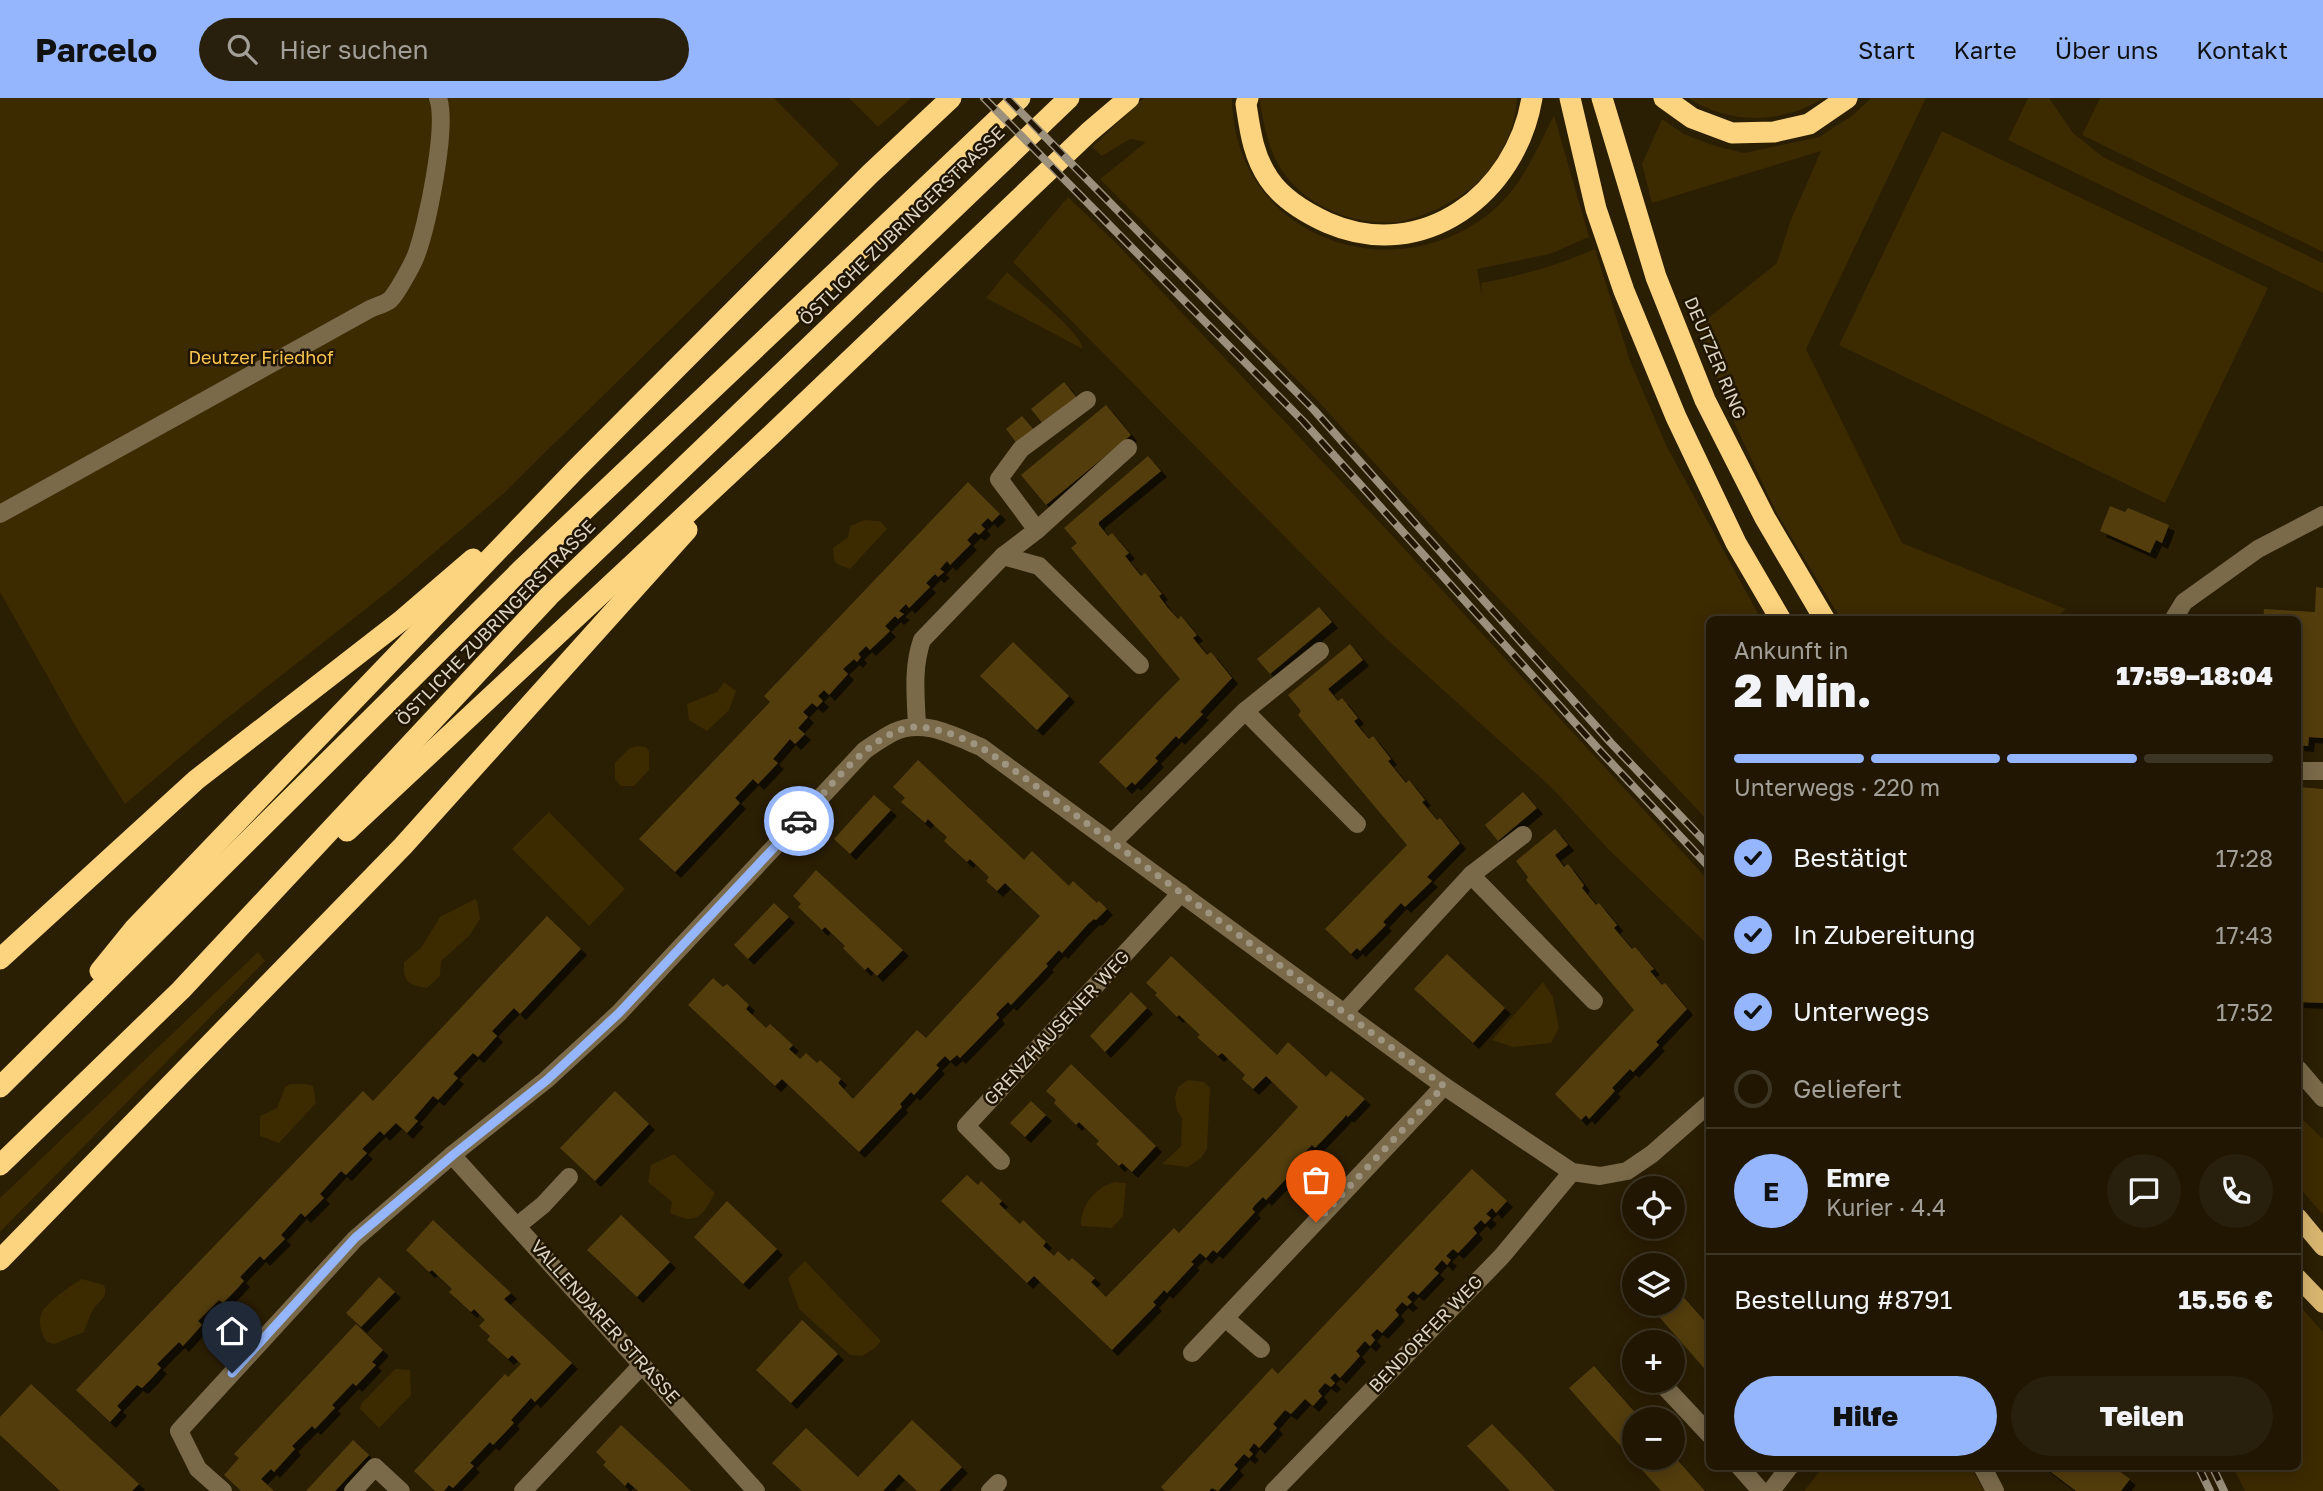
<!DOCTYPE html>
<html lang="de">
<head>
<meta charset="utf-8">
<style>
  :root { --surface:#201602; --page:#281f0c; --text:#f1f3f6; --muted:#a29f99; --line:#3d3524; --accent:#95b6fd }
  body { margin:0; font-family:"Golos Text",sans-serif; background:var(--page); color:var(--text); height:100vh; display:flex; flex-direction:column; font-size:26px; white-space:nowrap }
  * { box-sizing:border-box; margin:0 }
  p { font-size:23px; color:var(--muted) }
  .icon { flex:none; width:38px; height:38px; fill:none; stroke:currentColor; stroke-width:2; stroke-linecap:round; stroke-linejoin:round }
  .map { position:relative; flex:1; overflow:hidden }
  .drawer { position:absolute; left:1706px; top:518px; width:595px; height:854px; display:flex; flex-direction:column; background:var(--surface); border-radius:10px; box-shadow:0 4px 18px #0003,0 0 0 2px var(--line) }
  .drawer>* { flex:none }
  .buttons { position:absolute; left:1622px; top:1078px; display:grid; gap:14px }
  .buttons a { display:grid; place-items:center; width:63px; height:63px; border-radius:50%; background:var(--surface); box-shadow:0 4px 18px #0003,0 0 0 2px var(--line); font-size:35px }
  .pin { position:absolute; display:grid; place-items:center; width:60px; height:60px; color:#fff; margin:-72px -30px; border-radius:50% 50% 50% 0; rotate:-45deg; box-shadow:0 0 7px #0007 }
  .pin .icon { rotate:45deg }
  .courier { position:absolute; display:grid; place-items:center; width:70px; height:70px; margin:-35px; border:5px solid #95b6fd; border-radius:50%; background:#fff; color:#222; box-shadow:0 2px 9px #0007 }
  .overview em { font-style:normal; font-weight:800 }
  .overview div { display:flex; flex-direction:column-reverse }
  .overview { display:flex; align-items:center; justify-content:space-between; height:119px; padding:0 28px }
  h1 { font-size:46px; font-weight:800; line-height:52px }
  .bar { display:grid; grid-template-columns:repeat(4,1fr); gap:10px 7px; align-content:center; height:84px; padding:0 28px }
  .bar i { height:9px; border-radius:5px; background:var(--line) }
  .bar .current { background:var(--accent) }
  .bar p { grid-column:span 4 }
  .line { display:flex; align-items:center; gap:18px; padding:0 28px; border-top:2px solid var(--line) }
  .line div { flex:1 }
  .round { display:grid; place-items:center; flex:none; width:74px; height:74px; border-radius:37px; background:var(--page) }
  ol { padding:0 28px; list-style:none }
  li { display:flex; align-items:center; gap:21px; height:77px }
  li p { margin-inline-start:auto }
  li .icon { padding:7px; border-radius:50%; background:var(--accent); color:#111; stroke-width:4 }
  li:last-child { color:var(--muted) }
  li i { width:38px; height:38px; border:4px solid var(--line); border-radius:50% }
  .cta { display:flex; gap:14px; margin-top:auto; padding:14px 28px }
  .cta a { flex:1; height:80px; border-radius:42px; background:var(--accent); color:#111; font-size:28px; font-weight:800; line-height:80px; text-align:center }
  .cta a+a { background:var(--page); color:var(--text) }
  header { display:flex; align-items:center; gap:42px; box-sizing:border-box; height:98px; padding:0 35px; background:var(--accent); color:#111 }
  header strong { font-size:33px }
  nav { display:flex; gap:38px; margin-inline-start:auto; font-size:24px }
  .search { width:490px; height:63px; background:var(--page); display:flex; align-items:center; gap:18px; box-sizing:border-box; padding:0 24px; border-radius:38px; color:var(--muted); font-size:26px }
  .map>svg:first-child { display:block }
  .green { fill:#3c2a00 }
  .building { fill:#523e0f; filter:url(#shadow) }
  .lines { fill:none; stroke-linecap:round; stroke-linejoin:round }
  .minor { stroke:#7a6a4a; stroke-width:18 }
  .major { stroke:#d7b56f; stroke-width:18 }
  .highway { stroke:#fcd37e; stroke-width:21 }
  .rail-casing { stroke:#9a907c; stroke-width:8 }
  .rail { stroke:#201500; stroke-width:5; stroke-dasharray:16; stroke-linecap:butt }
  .done { stroke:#9e9480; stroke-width:7; stroke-dasharray:0 12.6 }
  .route { stroke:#95b6fd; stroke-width:9 }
  .labels { text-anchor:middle; stroke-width:5; stroke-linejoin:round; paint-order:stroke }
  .street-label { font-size:18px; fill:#dcd4c4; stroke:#201500 }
  .park-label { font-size:18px; fill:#f8c44f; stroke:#201500 }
</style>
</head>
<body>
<header>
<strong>Parcelo</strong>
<div class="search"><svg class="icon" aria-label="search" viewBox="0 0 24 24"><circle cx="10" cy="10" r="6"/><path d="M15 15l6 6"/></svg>Hier suchen</div>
<nav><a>Start</a><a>Karte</a><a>Über uns</a><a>Kontakt</a></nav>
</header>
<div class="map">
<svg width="2323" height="1393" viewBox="0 0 2323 1393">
  <defs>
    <filter id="shadow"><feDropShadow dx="6" dy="6" stdDeviation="0" flood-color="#0009"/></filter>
  </defs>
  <rect width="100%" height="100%" fill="#2a1e03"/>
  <!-- green -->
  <g class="green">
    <path d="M0 0H774L839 66 503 396 395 488 216 629 125 706 80 636 0 494Z"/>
    <path d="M849 0H911L878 29Z"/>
    <path d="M1144 0H1232C1233 133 1383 195 1486 118 1520 93 1536 53 1554 17L1589 139 1550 156 1477 171 1482 198 1481 185C1521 178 1558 167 1595 151L1630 263 1666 347 1761 521 1710 522V725L1469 469 1317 302 1100 81 1146 44 1130 41 1102 58 1092 49Z"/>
    <path d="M1259 0H1517C1516 28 1503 56 1485 77 1468 98 1423 121 1397 124 1353 128 1305 108 1281 71 1267 49 1264 25 1259 0Z"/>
    <path d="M1688 0H1824C1782 26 1730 27 1688 0Z"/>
    <path d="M1871 0H1926L1806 251 1902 445 2066 511 2055 521H1841L1776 414 1733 322 1697 229 1777 165 1790 124 1821 53 1652 105 1642 66 1662 21 1684 36 1715 48 1744 55 1819 39 1853 17Z"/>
    <path d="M2028 0H2049L2073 35 2103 59 2323 165V195L2008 42Z"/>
    <path d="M2100 0H2323V154L2082 37Z"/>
    <path d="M1942 33 2268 190 2165 405 1839 247Z"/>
    <path d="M1068 99 1117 146 1388 433 1710 784V849L1608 751 1552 690 1381 536 1013 164Z"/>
    <path d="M1007 174C1024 190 1080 232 1083 251L986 200Z"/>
    <path d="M864 422 880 423 887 431 850 471 837 466 834 462 833 450 848 439 850 428Z"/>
    <path d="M724 584 736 593 729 612 707 633 689 622 687 606 717 594Z"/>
    <path d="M637 648 646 649 649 653V672L634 688H621L615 681V665L630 650Z"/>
    <path d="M549 714 625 791 589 828 512 751Z"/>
    <path d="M475 801 477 803 480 821 469 838 441 863 440 878 427 890C408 887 403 884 404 864L421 850 440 819Z"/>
    <path d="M258 854 265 863 0 1134V1100Z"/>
    <path d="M1543 884 1553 899 1559 930 1551 945 1513 949 1492 942Z"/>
    <path d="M1188 982 1204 984 1210 990 1207 1051 1201 1060 1188 1069 1162 1066 1181 1048 1182 1020 1177 1013 1175 999 1178 989Z"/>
    <path d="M290 986H307L313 988 316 1005 279 1045 260 1038V1018L277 1010 285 989Z"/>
    <path d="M2298 1017 2323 1041V1117L2298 1088Z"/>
    <path d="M674 1056 715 1095C702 1118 698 1128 670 1115L672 1104 648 1084 651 1067Z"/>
    <path d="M1115 1084 1126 1085 1123 1118 1112 1130 1081 1128C1080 1107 1096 1089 1115 1084Z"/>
    <path d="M805 1163 881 1243 875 1250 862 1258 850 1257 799 1211 788 1180Z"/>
    <path d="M82 1181 104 1187C109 1200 99 1202 93 1212 89 1218 87 1227 84 1234L54 1246 47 1244C41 1237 37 1221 43 1212 49 1204 73 1185 82 1181Z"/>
    <path d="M2298 1206 2323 1234V1393H2245L2233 1369 2298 1368Z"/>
    <path d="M395 1271 410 1272 411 1297 379 1330 360 1311 361 1306Z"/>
    <path d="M1824 1368 1971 1369 1984 1393H1804Z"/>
  </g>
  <!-- building -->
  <g class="building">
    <path d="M1064 284 1077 300 1044 327 1031 311Z"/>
    <path d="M1106 307 1131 337 1046 407 1021 377Z"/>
    <path d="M1022 318 1036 334 1019 348 1006 331Z"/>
    <path d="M1148 358 1161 373 1099 424V427L1108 438 1112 435 1129 455 1125 458 1141 478 1145 475 1162 496 1159 498 1168 510 1178 521 1181 518 1197 537 1193 540 1202 551 1207 557 1211 554 1232 580 1200 614 1203 616 1179 641 1176 638 1155 660 1158 663 1135 687 1132 684 1126 690 1099 664 1180 581 1071 450 1077 445 1064 430Z"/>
    <path d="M968 384 1000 416 992 424 988 420 981 427 985 431 979 437 975 434 967 442 971 446 950 467 947 463 940 471 944 474 938 479 935 476 926 485 930 489 909 510 906 506 899 513 904 516 898 521 895 518 885 528 890 533 870 552 866 548 858 556 861 559 857 564 854 561 843 571 848 576 829 597 824 592 818 598 823 603 817 609 812 605 803 614 808 619 798 630 805 636 795 646 790 641 773 661 778 665 758 686 753 681 735 700 740 705 675 774 639 741 770 604 764 598Z"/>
    <path d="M2110 408 2125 414 2128 410 2169 427 2162 445 2156 442 2150 455 2100 433Z"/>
    <path d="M2316 489 2323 490V640L2309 639 2308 648 2298 647V522H2263L2264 511 2315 514Z"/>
    <path d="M1319 509 1332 524 1270 576 1257 561Z"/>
    <path d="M1013 544 1069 598 1037 632 980 578Z"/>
    <path d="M1350 546 1363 562 1328 591 1338 603 1342 600 1358 620 1354 623 1362 633 1369 641 1373 638 1391 661 1388 663 1406 685 1409 682 1425 702 1422 704 1437 722 1440 720 1460 745 1427 779 1432 783 1405 809 1401 805 1383 824 1386 827 1360 853 1357 850 1351 856 1325 831 1407 747 1298 617 1301 613 1288 597Z"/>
    <path d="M918 662 1024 762 1032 753 1069 788 1073 783 1097 805 1099 803 1107 811 1096 822 1094 821 1088 826 1062 855 1059 852 1046 866 1048 868 1011 907 1008 904 996 916 999 920 960 960 957 957 950 963 945 958 936 967 939 970 914 997 911 994 900 1006 902 1009 859 1054 782 981 775 988 688 907 713 880 723 889 727 886 749 907 746 911 766 930 770 926 793 947 789 951 800 961 806 955 817 965 820 962 841 981 838 985 853 1001 917 932 926 940 1040 818 1005 785 997 793 986 783 989 779 970 761 967 764 944 743 947 739 937 730 928 721 925 725 901 704 905 700 893 689Z"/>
    <path d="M2298 689 2323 691V905L2298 904Z"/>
    <path d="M1523 694 1537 710 1498 743 1485 727Z"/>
    <path d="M874 697 891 712 850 756 834 741Z"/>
    <path d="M1555 731 1568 747 1555 757 1564 769 1568 766 1584 787 1582 790 1596 807 1599 805 1617 827 1614 830 1632 851 1635 849 1654 871 1650 873 1662 887 1665 885 1687 911 1656 944 1659 947 1633 974 1630 971 1612 990 1615 993 1589 1021 1586 1017 1581 1022 1555 996 1634 912 1526 782 1528 779 1516 763Z"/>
    <path d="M816 772 903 852 877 878 868 869 865 872 843 850 845 848 825 829 822 832 798 809 801 806 793 798Z"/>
    <path d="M774 805 789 819 748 861 734 847Z"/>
    <path d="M547 818 581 851 520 916 514 910 492 933 497 938 478 959 473 955 453 976 458 980 438 1002 433 998 414 1020 418 1023 407 1035 396 1025 384 1037 380 1033 362 1051 367 1055 346 1077 341 1073 320 1096 324 1100 305 1119 301 1115 281 1137 285 1141 264 1162 260 1158 240 1179 244 1183 233 1195 223 1205 219 1202 198 1223 202 1227 183 1248 179 1244 157 1266 161 1270 152 1280 142 1290 137 1287 117 1308 121 1312 110 1324 76 1292 363 993 373 1003Z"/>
    <path d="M1447 856 1505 910 1473 945 1414 891Z"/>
    <path d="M1171 858 1277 957 1288 944 1326 979 1331 973 1365 1001 1348 1019 1346 1017 1343 1021 1315 1050 1312 1047 1298 1062 1301 1065 1266 1102 1263 1099 1255 1107 1252 1111 1255 1114 1217 1155 1213 1152 1206 1160 1200 1155 1191 1164 1194 1166 1167 1195 1164 1192 1159 1198 1153 1204 1156 1207 1112 1252 1034 1178 1027 1185 941 1103 967 1077 978 1087 981 1083 1002 1103 999 1106 1020 1126 1023 1122 1046 1144 1043 1148 1054 1158 1058 1153 1069 1163 1072 1160 1095 1180 1091 1184 1106 1199 1174 1130 1179 1135 1279 1030 1298 1009 1266 978 1253 991 1242 981 1245 977 1222 955 1218 958 1197 939 1200 937 1179 917 1177 919 1155 897 1157 895 1146 885Z"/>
    <path d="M1131 894 1147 910 1105 954 1090 938Z"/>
    <path d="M1071 966 1156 1048 1132 1074 1122 1065 1119 1068 1096 1046 1099 1043 1079 1024 1076 1027 1054 1005 1056 1002 1046 993Z"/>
    <path d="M615 993 649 1026 595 1083 560 1050Z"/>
    <path d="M1031 1003 1046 1017 1025 1039 1010 1025Z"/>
    <path d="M1472 1071 1507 1103 1496 1115 1492 1110 1486 1116 1491 1120 1485 1126 1481 1122 1473 1130 1477 1135 1458 1155 1453 1151 1446 1158 1451 1162 1447 1167 1442 1162 1434 1171 1439 1175 1418 1197 1413 1193 1407 1199 1412 1204 1407 1208 1402 1204 1395 1212 1399 1217 1382 1235 1377 1231 1371 1237 1375 1242 1370 1248 1365 1243 1356 1253 1360 1258 1340 1280 1335 1275 1330 1280 1335 1285 1331 1289 1325 1285 1318 1293 1322 1298 1313 1308 1305 1301 1291 1316 1285 1312 1273 1326 1277 1330 1259 1350 1254 1345 1249 1352 1253 1356 1249 1360 1244 1356 1234 1367 1238 1371 1218 1393 1212 1390 1209 1393H1165L1161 1389 1272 1270 1278 1276Z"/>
    <path d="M727 1103 777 1151 743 1186 694 1139Z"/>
    <path d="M621 1117 670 1164 637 1199 587 1152Z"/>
    <path d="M433 1122 511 1195 504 1201 572 1265 535 1304 531 1300 511 1322 514 1325 493 1347 490 1344 470 1365 474 1368 453 1390 449 1387 444 1393H435L414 1373 505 1276 508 1279 521 1266 512 1257 508 1261 487 1242 490 1238 479 1228 485 1222 474 1211 471 1214 449 1194 452 1191 432 1172 429 1174 406 1152Z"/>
    <path d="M379 1179 395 1194 361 1229 346 1215Z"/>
    <path d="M1673 1187 1710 1229V1277L1648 1206H1673Z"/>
    <path d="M802 1222 838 1256 791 1305 756 1272Z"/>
    <path d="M356 1226 383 1252 372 1264 376 1267 356 1288 353 1285 332 1307 335 1310 315 1331 312 1328 292 1348 295 1351 274 1374 271 1371 261 1381 274 1393H241L224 1377 239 1360 234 1356Z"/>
    <path d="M1594 1268 1641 1321H1634V1360H1673V1357L1705 1393H1661L1600 1325 1569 1290Z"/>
    <path d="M31 1286 139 1386 132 1393H60L0 1337V1319Z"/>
    <path d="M912 1322 962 1369 939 1393H917L899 1376 883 1393H802L772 1365 806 1330 858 1379Z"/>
    <path d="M1492 1326 1524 1359 1555 1393H1510L1467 1348Z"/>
    <path d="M621 1327 664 1367 691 1393H638L628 1384 625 1388 603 1367 606 1364 596 1354Z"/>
    <path d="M353 1342 369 1357 335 1393H306Z"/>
    <path d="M2043 1368H2112L2130 1381 2121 1393H2076Z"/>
  </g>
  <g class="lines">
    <!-- minor -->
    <g class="minor">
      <path d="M0 416 370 211C376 208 385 206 390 202 397 195 411 169 415 160 427 130 448 28 438 0"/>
      <path d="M1037 432 1128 350"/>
      <path d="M1003 458 1037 432 999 381 1021 351 1087 302"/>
      <path d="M2173 522 2184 504 2258 451 2323 417"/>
      <path d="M1245 613 1320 553"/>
      <path d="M917 629C916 600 912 570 922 542L1003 458 1039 468 1140 567"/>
      <path d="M2298 673H2323"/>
      <path d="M1112 745 1245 613 1357 726"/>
      <path d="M1471 777 1523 737"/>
      <path d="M1344 915 1471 777 1594 903"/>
      <path d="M2298 971 2323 1000"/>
      <path d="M452 1057 756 1393"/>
      <path d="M1001 1063 966 1028 1181 795"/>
      <path d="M517 1128 543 1107 569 1079"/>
      <path d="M1225 1220 1261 1251"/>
      <path d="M1192 1255 1444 988"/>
      <path d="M1665 1289 1710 1337"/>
      <path d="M1739 1368 1761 1393"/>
      <path d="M1982 1368 1995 1393"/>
      <path d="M223 1393 198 1371 179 1333 355 1141 452 1057 546 982 619 915 865 652C874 646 884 639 894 634 923 620 954 638 981 649L1444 988 1572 1074 1600 1078 1627 1073 1652 1056 1710 1005"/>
      <path d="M353 1393 375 1369 401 1393"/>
      <path d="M523 1393 642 1267"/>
      <path d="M990 1393 998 1385"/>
      <path d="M1274 1393 1502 1158 1572 1074"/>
      <path d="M1771 1393 1790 1368"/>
    </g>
    <!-- major -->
    <g class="major">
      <path d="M2298 1119 2323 1149"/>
      <path d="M2298 1180 2323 1206"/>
    </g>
    <!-- highway -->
    <g class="highway">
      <path d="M1248 0 1246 6C1250 32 1253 58 1269 81 1283 102 1306 115 1328 125 1423 166 1516 96 1532 0"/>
      <path d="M1570 0 1596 111 1624 193 1676 319 1736 445 1781 522"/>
      <path d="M1602 0 1656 179 1705 302 1765 420 1825 522"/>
      <path d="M1664 0 1692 20 1732 35 1774 34 1809 26 1847 0"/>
      <path d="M347 733 768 340 1089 34 1129 0"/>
      <path d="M0 861 196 682 402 522 473 461"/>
      <path d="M100 873 134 831 575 372 870 76 951 0"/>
      <path d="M0 989 520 473 1020 0"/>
      <path d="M0 1067 181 892 549 498 1069 0"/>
      <path d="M0 1162 403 748 687 432"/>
    </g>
    <defs>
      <g id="rail">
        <path d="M984 0 1303 323 1602 655 1710 770"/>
        <path d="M1007 0 1314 312 1611 645 1710 749"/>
        <path d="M2198 1368 2210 1393"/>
        <path d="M2212 1368 2224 1393"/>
      </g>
    </defs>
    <!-- rail casing -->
    <use href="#rail" class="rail-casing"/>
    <!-- rail -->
    <use href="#rail" class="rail"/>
  </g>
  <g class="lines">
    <!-- done -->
    <path class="done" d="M799 723C827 693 875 627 919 629 940 630 963 640 980 649 994 657 1007 668 1021 677L1444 988 1316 1124"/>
    <!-- route -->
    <path class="route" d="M232 1275 355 1140 453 1057 547 982 619 915 799 723"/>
  </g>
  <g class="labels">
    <!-- street labels -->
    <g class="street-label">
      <text transform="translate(902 128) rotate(-44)" y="6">ÖSTLICHE ZUBRINGERSTRASSE</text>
      <text transform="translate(1715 260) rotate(67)" y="6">DEUTZER RING</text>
      <text transform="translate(496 525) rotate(-46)" y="6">ÖSTLICHE ZUBRINGERSTRASSE</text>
      <text transform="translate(1057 930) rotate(-47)" y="6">GRENZHAUSENER WEG</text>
      <text transform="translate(605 1224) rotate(48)" y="6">VALLENDARER STRASSE</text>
      <text transform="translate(1426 1236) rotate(-46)" y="6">BENDORFER WEG</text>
    </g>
    <!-- park labels -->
    <g class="park-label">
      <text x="261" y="266">Deutzer Friedhof</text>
    </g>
  </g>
</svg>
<div class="buttons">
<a><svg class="icon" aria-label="locate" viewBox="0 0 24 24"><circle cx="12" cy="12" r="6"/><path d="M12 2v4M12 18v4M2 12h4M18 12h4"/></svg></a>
<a><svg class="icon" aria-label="layers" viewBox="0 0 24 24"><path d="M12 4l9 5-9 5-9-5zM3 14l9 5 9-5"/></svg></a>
<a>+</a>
<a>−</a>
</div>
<div class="pin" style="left:1316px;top:1124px;background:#ea580c"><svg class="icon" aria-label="bag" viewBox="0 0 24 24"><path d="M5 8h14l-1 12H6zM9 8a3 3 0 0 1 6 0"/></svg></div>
<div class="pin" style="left:232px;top:1275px;background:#1f2937"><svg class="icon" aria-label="home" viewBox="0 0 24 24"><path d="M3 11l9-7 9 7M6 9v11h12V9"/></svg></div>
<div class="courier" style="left:799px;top:723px"><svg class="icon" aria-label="car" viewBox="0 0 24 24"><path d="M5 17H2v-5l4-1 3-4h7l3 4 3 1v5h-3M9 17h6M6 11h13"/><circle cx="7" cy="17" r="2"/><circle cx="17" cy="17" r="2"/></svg></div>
<section class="drawer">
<div class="overview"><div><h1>2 Min.</h1><p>Ankunft in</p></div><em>17:59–18:04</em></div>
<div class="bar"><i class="current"></i><i class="current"></i><i class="current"></i><i></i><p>Unterwegs · 220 m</p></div>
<ol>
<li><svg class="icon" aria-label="check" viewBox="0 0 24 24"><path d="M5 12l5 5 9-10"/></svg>Bestätigt<p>17:28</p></li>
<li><svg class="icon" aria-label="check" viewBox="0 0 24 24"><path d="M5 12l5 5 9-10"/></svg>In Zubereitung<p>17:43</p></li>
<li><svg class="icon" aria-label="check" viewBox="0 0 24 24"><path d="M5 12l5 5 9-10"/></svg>Unterwegs<p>17:52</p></li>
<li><i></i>Geliefert</li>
</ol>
<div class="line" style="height:126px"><b class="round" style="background:var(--accent);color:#111">E</b><div><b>Emre</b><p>Kurier · 4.4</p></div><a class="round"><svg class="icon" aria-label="chat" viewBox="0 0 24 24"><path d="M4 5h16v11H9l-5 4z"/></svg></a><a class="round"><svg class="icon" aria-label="phone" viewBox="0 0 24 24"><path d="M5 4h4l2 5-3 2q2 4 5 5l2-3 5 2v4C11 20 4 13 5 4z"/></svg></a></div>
<div class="line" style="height:91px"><div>Bestellung #8791</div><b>15.56 €</b></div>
<div class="cta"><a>Hilfe</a><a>Teilen</a></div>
</section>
</div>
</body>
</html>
